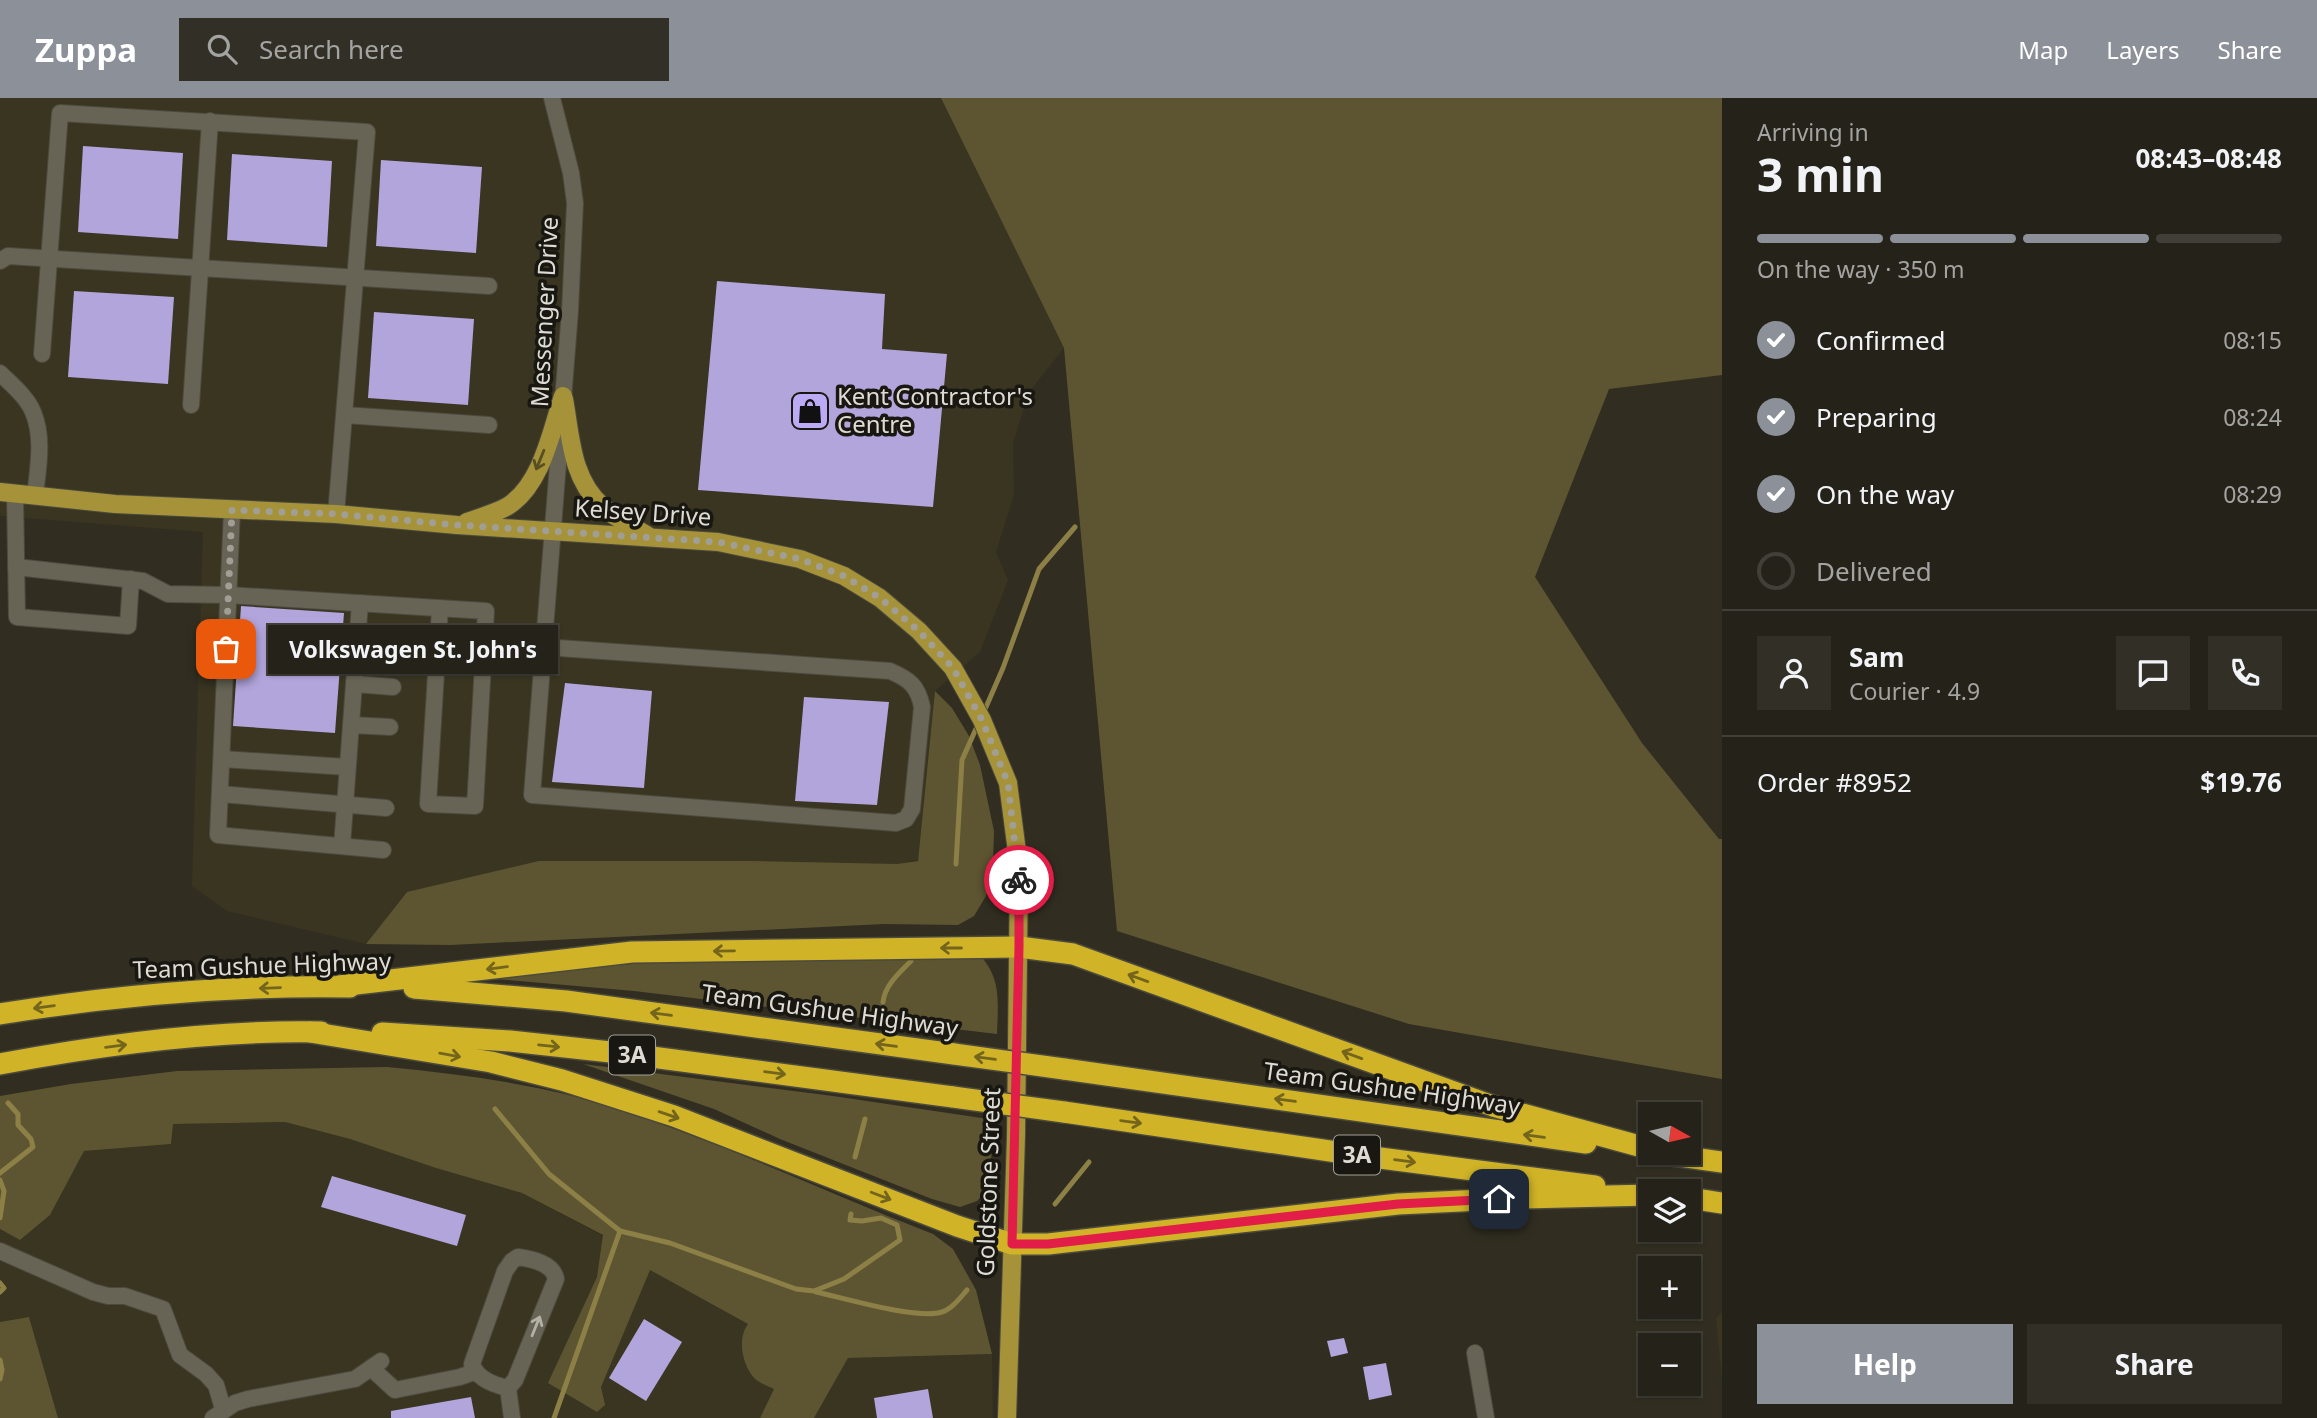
<!DOCTYPE html>
<html lang="en">
<head>
<meta charset="utf-8">
<style>
  :root { --surface:#252219; --page:#312f26; --text:#f1f3f6; --muted:#a3a4a2; --line:#423f38; --accent:#8c9099 }
  body { margin:0; font-family:"Noto Sans",sans-serif; background:var(--page); color:var(--text); height:100vh; display:flex; flex-direction:column; font-size:26px; white-space:nowrap }
  * { box-sizing:border-box; margin:0 }
  p { font-size:23px; color:var(--muted) }
  .icon { flex:none; width:38px; height:38px; fill:none; stroke:currentColor; stroke-width:2; stroke-linecap:round; stroke-linejoin:round }
  .map { position:relative; flex:1; overflow:hidden }
  .details { display:flex; flex-direction:column; background:var(--surface); width:595px }
  .details>* { flex:none }
  .needle { width:46px; rotate:98deg }
  .buttons { position:absolute; left:1638px; top:1004px; display:grid; gap:14px }
  .buttons a { display:grid; place-items:center; width:63px; height:63px; border-radius:0px; background:var(--surface); box-shadow:0 2px 5px #0004,0 0 0 2px var(--line); font-size:35px }
  .pin { position:absolute; display:grid; place-items:center; width:60px; height:60px; color:#fff; margin:-30px; border-radius:14px; box-shadow:0 4px 10px #0006 }
  .courier { position:absolute; display:grid; place-items:center; width:70px; height:70px; margin:-35px; border:5px solid #e11d48; border-radius:50%; background:#fff; color:#222; box-shadow:0 2px 9px #0007 }
  .bubble { position:absolute; height:49px; border-radius:0px; background:var(--surface); box-shadow:0 2px 5px #0004,0 0 0 2px var(--line); font-size:23px; font-weight:700; line-height:49px; text-align:center }
  .headline em { font-style:normal; font-weight:700 }
  .headline div { display:flex; flex-direction:column-reverse }
  .headline { display:flex; align-items:center; justify-content:space-between; height:119px; padding:0 35px }
  h1 { font-size:46px; font-weight:700; line-height:52px }
  .bar { display:grid; grid-template-columns:repeat(4,1fr); gap:10px 7px; align-content:center; height:84px; padding:0 35px }
  .bar i { height:9px; border-radius:5px; background:var(--line) }
  .bar .current { background:var(--accent) }
  .bar p { grid-column:span 4 }
  .line { display:flex; align-items:center; gap:18px; padding:0 35px; border-top:2px solid var(--line) }
  .line div { flex:1 }
  .round { display:grid; place-items:center; flex:none; width:74px; height:74px; border-radius:0px; background:var(--page) }
  ol { padding:0 35px; list-style:none }
  li { display:flex; align-items:center; gap:21px; height:77px }
  li p { margin-inline-start:auto }
  li .icon { padding:7px; border-radius:50%; background:var(--accent); color:#fff; stroke-width:4 }
  li:last-child { color:var(--muted) }
  li i { width:38px; height:38px; border:4px solid var(--line); border-radius:50% }
  .cta { display:flex; gap:14px; margin-top:auto; padding:14px 35px }
  .cta a { flex:1; height:80px; border-radius:0px; background:var(--accent); color:#fff; font-size:28px; font-weight:700; line-height:80px; text-align:center }
  .cta a+a { background:var(--page); color:var(--text) }
  header { display:flex; align-items:center; gap:42px; box-sizing:border-box; height:98px; padding:0 35px; background:var(--accent); color:#fff }
  header strong { font-size:33px }
  nav { display:flex; gap:38px; margin-inline-start:auto; font-size:24px }
  .search { width:490px; height:63px; background:var(--page); display:flex; align-items:center; gap:18px; box-sizing:border-box; padding:0 24px; border-radius:0px; color:var(--muted); font-size:26px }
  main { display:flex; flex:1; min-height:0 }
  .map>svg:first-child { display:block }
  .built { fill:#393521 }
  .green { fill:#5d5531 }
  .lines { fill:none; stroke-linecap:round; stroke-linejoin:round }
  .stream { stroke:#8d8047; stroke-width:5 }
  .building { fill:#b2a5dc }
  .minor-casing { stroke:#4c4a3e; stroke-width:18 }
  .major-casing { stroke:#4c4a3e; stroke-width:20 }
  .highway-casing { stroke:#4c4a3e; stroke-width:24 }
  .minor { stroke:#676455; stroke-width:16 }
  .major { stroke:#a69339; stroke-width:18 }
  .highway { stroke:#d0b326; stroke-width:21 }
  .highway-bridge-casing { stroke:#4c4a3e; stroke-width:24; stroke-linecap:butt }
  .highway-bridge { stroke:#d0b326; stroke-width:21 }
  .oneway { stroke:#584f23 }
  .oneway2 { stroke:#74651c }
  .oneway3 { stroke:#b4b1a7 }
  .done { stroke:#a19e95; stroke-width:7; stroke-dasharray:0 12.6 }
  .route { stroke:#e11d48; stroke-width:9 }
  .labels { text-anchor:middle; stroke-width:7; stroke-linejoin:round; paint-order:stroke }
  .shield { fill:#181711; stroke:#a2a099; stroke-width:2 }
  .shield-label { font-size:23px; font-weight:bold; fill:#dddbd3 }
  .street-label { font-size:24px; fill:#dddbd3; stroke:#181711 }
  .poi-label { font-size:24px; fill:#dddbd3; stroke:#181711; text-anchor:start }
</style>
</head>
<body>
<header>
<strong>Zuppa</strong>
<div class="search"><svg class="icon" aria-label="search" viewBox="0 0 24 24"><circle cx="10" cy="10" r="6"/><path d="M15 15l6 6"/></svg>Search here</div>
<nav><a>Map</a><a>Layers</a><a>Share</a></nav>
</header>
<main>
<div class="map">
<svg width="1722" height="1320" viewBox="0 0 1722 1320">
  <rect width="100%" height="100%" fill="#312e21"/>
  <!-- built -->
  <g class="built">
    <path d="M0 0H941L1064 250 1029 294 1013 345 1014 397 996 454 1008 482 980 554 935 593 918 762 897 766 407 794 366 846 227 813 192 788 203 434 0 418Z"/>
    <path d="M285 1024 350 1041 436 1070 522 1095 603 1138 650 1172 748 1226 755 1281 774 1291 760 1320H58L29 1219 0 1224V1131L20 1142 50 1117 84 1053 171 1046 172 1026Z"/>
    <path d="M1722 1214V1282L1716 1220Z"/>
    <path d="M992 1256 993 1320H814L848 1260Z"/>
  </g>
  <!-- green -->
  <g class="green">
    <path d="M941 0H1722V277L1609 291 1535 479 1642 645 1719 741H1722V981L1409 926 1117 833 1064 250Z"/>
    <path d="M935 593 952 610 969 638 980 667 994 733 993 765 986 798 974 818 958 827 884 826 450 847 366 846 407 794 539 763H747L897 766 918 763Z"/>
    <path d="M977 854C1002 879 998 903 997 936L634 893 461 878 704 861Z"/>
    <path d="M583 966 833 998 995 1022 988 1091 977 1103 960 1109 932 1101 780 1041 714 1011Z"/>
    <path d="M387 969C450 975 514 983 576 999 699 1033 814 1090 933 1136L953 1151 976 1192 992 1256 848 1260 814 1320H760L774 1291C768 1288 759 1285 754 1280 742 1266 737 1241 748 1226L650 1172 601 1289 605 1307 597 1314 548 1285 597 1179 603 1137 522 1095 436 1070 350 1041 285 1024 173 1026 171 1046 84 1053 50 1117 20 1142 0 1131V998L71 986 177 973Z"/>
    <path d="M29 1219 58 1320H0V1224Z"/>
  </g>
  <g class="lines">
    <!-- stream -->
    <g class="stream">
      <path d="M983 616 1003 570 1039 471 1075 429"/>
      <path d="M956 766 962 662 979 624"/>
      <path d="M883 904C885 887 900 874 911 863"/>
      <path d="M495 1011 549 1076 620 1133 554 1320"/>
      <path d="M855 1059 865 1021"/>
      <path d="M0 1075 33 1049 31 1041 18 1027V1016L8 1005"/>
      <path d="M0 1082 4 1093 0 1120"/>
      <path d="M1055 1106 1089 1064"/>
      <path d="M620 1133 670 1145 796 1191 814 1193 844 1181 900 1142 897 1127 881 1120 862 1123 850 1122 851 1116"/>
      <path d="M0 1185 4 1190 0 1194"/>
      <path d="M816 1194C844 1200 917 1222 942 1214 952 1211 960 1200 967 1192"/>
      <path d="M0 1262 2 1272 0 1281"/>
    </g>
  </g>
  <!-- building -->
  <g class="building">
    <path d="M83 48 183 55 178 141 78 134Z"/>
    <path d="M232 56 332 63 327 149 227 142Z"/>
    <path d="M381 62 482 69 476 155 376 148Z"/>
    <path d="M717 183 885 196 882 251 947 256 933 409 698 392Z"/>
    <path d="M74 193 174 199 168 286 68 279Z"/>
    <path d="M374 214 474 221 468 307 368 300Z"/>
    <path d="M241 508 344 515 335 635 233 628Z"/>
    <path d="M565 585 652 593 644 690 552 684Z"/>
    <path d="M804 599 889 604 877 707 795 703Z"/>
    <path d="M332 1078 466 1117 457 1148 321 1109Z"/>
    <path d="M644 1221 682 1244 646 1303 609 1280Z"/>
    <path d="M1344 1240 1348 1255 1331 1259 1327 1243Z"/>
    <path d="M1386 1265 1392 1297 1369 1302 1363 1269Z"/>
    <path d="M928 1291 933 1320H877L874 1300Z"/>
    <path d="M471 1299 475 1320H391V1313Z"/>
  </g>
  <g class="lines">
    <defs>
      <g id="minor">
        <path d="M0 163 8 158 489 188"/>
        <path d="M42 256 60 15 367 34 336 416"/>
        <path d="M0 275C11 286 27 299 33 314 44 340 38 370 35 398"/>
        <path d="M191 307 210 23"/>
        <path d="M345 317 489 327"/>
        <path d="M15 396 17 519 128 528 131 481"/>
        <path d="M232 412 218 737 383 752"/>
        <path d="M16 469 143 483 168 496 228 497 486 513 475 708 428 706 440 510"/>
        <path d="M357 545 395 548"/>
        <path d="M544 549 890 573C909 581 918 588 922 609L912 711 906 721 896 725 532 697 570 213 575 105 571 75 552 0"/>
        <path d="M484 559 542 563"/>
        <path d="M354 586 393 589"/>
        <path d="M351 627 390 629"/>
        <path d="M222 661 347 669"/>
        <path d="M220 696 386 710"/>
        <path d="M342 748 360 505"/>
        <path d="M0 1153 93 1194 108 1198H125L163 1211 180 1257 206 1276 216 1287 223 1311"/>
        <path d="M1475 1255 1486 1320"/>
        <path d="M371 1270 395 1292 460 1279 474 1274"/>
        <path d="M508 1290C494 1287 477 1281 472 1266L505 1173 512 1163 518 1159C532 1161 553 1165 556 1181L515 1282 508 1290 512 1320"/>
        <path d="M213 1320 235 1305 248 1301 355 1281 381 1263"/>
      </g>
      <g id="major">
        <path d="M564 301C571 339 571 380 602 408 615 420 632 428 648 438"/>
        <path d="M0 394 115 406 336 416 457 427 718 444 800 461 844 478 880 500 919 533 953 570 982 622 1008 685 1019 769 1016 1038 1007 1320"/>
        <path d="M467 424C480 419 496 415 508 408 542 386 551 334 563 298"/>
      </g>
      <g id="highway">
        <path d="M339 888 632 854 1019 849 1073 856 1493 1008 1650 1051"/>
        <path d="M414 890 566 903 954 956"/>
        <path d="M0 916C115 897 234 887 350 889"/>
        <path d="M310 934 491 964 562 982 674 1018 957 1128 1012 1146H1048L1398 1106 1524 1100 1650 1097"/>
        <path d="M382 935 510 943 629 956 953 999"/>
        <path d="M0 966C105 946 214 932 321 934"/>
        <path d="M1064 971 1586 1045"/>
        <path d="M1064 1014 1357 1057 1595 1088"/>
        <path d="M1658 1055 1722 1064"/>
        <path d="M1689 1100 1722 1105"/>
      </g>
    </defs>
    <!-- minor casing -->
    <use href="#minor" class="minor-casing"/>
    <!-- major casing -->
    <use href="#major" class="major-casing"/>
    <!-- highway casing -->
    <use href="#highway" class="highway-casing"/>
    <!-- minor -->
    <use href="#minor" class="minor"/>
    <!-- major -->
    <use href="#major" class="major"/>
    <!-- highway -->
    <use href="#highway" class="highway"/>
    <defs>
      <g id="highway-bridge">
        <path d="M954 956 1064 971"/>
        <path d="M953 999 1064 1014"/>
      </g>
    </defs>
    <!-- highway-bridge casing -->
    <use href="#highway-bridge" class="highway-bridge-casing"/>
    <!-- highway-bridge -->
    <use href="#highway-bridge" class="highway-bridge"/>
  </g>
  <!-- one-way arrows -->
  <defs><path id="oneway-shaft" d="M-6 0H5M1.5-3L5.5 0L1.5 3" fill="none" stroke-width="1.6" stroke-linecap="round" stroke-linejoin="round" transform="scale(1.75)"/></defs>
  <use class="oneway" href="#oneway-shaft" transform="translate(540 362) rotate(112)"/>
  <g class="oneway2">
    <use href="#oneway-shaft" transform="translate(951 850) rotate(180)"/>
    <use href="#oneway-shaft" transform="translate(724 853) rotate(179)"/>
    <use href="#oneway-shaft" transform="translate(497 870) rotate(173)"/>
    <use href="#oneway-shaft" transform="translate(1138 880) rotate(-160)"/>
    <use href="#oneway-shaft" transform="translate(270 890) rotate(178)"/>
    <use href="#oneway-shaft" transform="translate(44 909) rotate(172)"/>
    <use href="#oneway-shaft" transform="translate(661 916) rotate(-172)"/>
    <use href="#oneway-shaft" transform="translate(886 947) rotate(-172)"/>
    <use href="#oneway-shaft" transform="translate(116 948) rotate(-7)"/>
    <use href="#oneway-shaft" transform="translate(549 948) rotate(6)"/>
    <use href="#oneway-shaft" transform="translate(450 957) rotate(10)"/>
    <use href="#oneway-shaft" transform="translate(1352 957) rotate(-160)"/>
    <use href="#oneway-shaft" transform="translate(985 960) rotate(-172)"/>
    <use href="#oneway-shaft" transform="translate(775 975) rotate(7)"/>
    <use href="#oneway-shaft" transform="translate(1285 1002) rotate(-172)"/>
    <use href="#oneway-shaft" transform="translate(669 1017) rotate(19)"/>
    <use href="#oneway-shaft" transform="translate(1131 1024) rotate(8)"/>
    <use href="#oneway-shaft" transform="translate(1534 1038) rotate(-172)"/>
    <use href="#oneway-shaft" transform="translate(1405 1063) rotate(7)"/>
    <use href="#oneway-shaft" transform="translate(881 1098) rotate(21)"/>
  </g>
  <use class="oneway3" href="#oneway-shaft" transform="translate(536 1228) rotate(-68)"/>
  <g class="lines">
    <!-- done -->
    <path class="done" d="M226 551 232 412 336 416 457 427 718 444 800 461 844 478 880 500 919 533 953 570 982 622 1008 685 1019 782"/>
    <!-- route -->
    <path class="route" d="M1019 782V849L1012 1146H1048L1398 1106 1499 1101"/>
  </g>
  <!-- icons -->
  <defs>
    <symbol id="shop-square" viewBox="-11 -11 22 22"><rect x="-9" y="-9" width="18" height="18" rx="4" fill="#bcaaf5" stroke="#181711"/><path d="M-5-2.5h2.3a2.7 3.5 0 0 1 5.4 0H5L5.5 6h-11ZM-1.5-2.5h3a1.5 2.3 0 0 0-3 0Z" fill="#111"/></symbol>
  </defs>
  <g fill-rule="evenodd">
    <use href="#shop-square" x="788" y="291" width="44" height="44"/>
  </g>
  <g class="labels">
    <!-- shield labels -->
    <g class="shield">
      <rect x="609" y="937.5" width="46" height="39" rx="5"/>
      <rect x="1334" y="1037.5" width="46" height="39" rx="5"/>
    </g>
    <g class="shield-label">
      <text x="632" y="965">3A</text>
      <text x="1357" y="1065">3A</text>
    </g>
    <!-- street labels -->
    <g class="street-label">
      <text transform="translate(545 214) rotate(-87)" y="8">Messenger Drive</text>
      <text transform="translate(643 415) rotate(4)" y="8">Kelsey Drive</text>
      <text transform="translate(262 868) rotate(-2)" y="8">Team Gushue Highway</text>
      <text transform="translate(830 913) rotate(8)" y="8">Team Gushue Highway</text>
      <text transform="translate(1392 991) rotate(8)" y="8">Team Gushue Highway</text>
      <text transform="translate(989 1084) rotate(-88)" y="8">Goldstone Street</text>
    </g>
    <!-- poi labels -->
    <g class="poi-label">
      <text x="837" y="307">Kent Contractor's<tspan x="837" dy="28">Centre</tspan></text>
    </g>
  </g>
</svg>
<div class="buttons">
<a><svg class="needle" viewBox="-14 -14 28 28"><path d="M0-13l5 13h-10z" fill="#e53935"/><path d="M0 13l5-13h-10z" fill="#a3a4a2"/></svg></a>
<a><svg class="icon" aria-label="layers" viewBox="0 0 24 24"><path d="M12 4l9 5-9 5-9-5zM3 14l9 5 9-5"/></svg></a>
<a>+</a>
<a>−</a>
</div>
<div class="pin" style="left:226px;top:551px;background:#ea580c"><svg class="icon" aria-label="bag" viewBox="0 0 24 24"><path d="M5 8h14l-1 12H6zM9 8a3 3 0 0 1 6 0"/></svg></div>
<div class="pin" style="left:1499px;top:1101px;background:#1f2937"><svg class="icon" aria-label="home" viewBox="0 0 24 24"><path d="M3 11l9-7 9 7M6 9v11h12V9"/></svg></div>
<div class="courier" style="left:1019px;top:782px"><svg class="icon" aria-label="bike" viewBox="0 0 24 24"><circle cx="6" cy="16" r="4"/><circle cx="18" cy="16" r="4"/><path d="M6 16l4-8h5l3 8M10 8l3 8H6M13 5h3"/></svg></div>
<div class="bubble" style="left:268px;top:527px;width:290px">Volkswagen St. John's</div>
</div>
<section class="details">
<div class="headline"><div><h1>3 min</h1><p>Arriving in</p></div><em>08:43–08:48</em></div>
<div class="bar"><i class="current"></i><i class="current"></i><i class="current"></i><i></i><p>On the way · 350 m</p></div>
<ol>
<li><svg class="icon" aria-label="check" viewBox="0 0 24 24"><path d="M5 12l5 5 9-10"/></svg>Confirmed<p>08:15</p></li>
<li><svg class="icon" aria-label="check" viewBox="0 0 24 24"><path d="M5 12l5 5 9-10"/></svg>Preparing<p>08:24</p></li>
<li><svg class="icon" aria-label="check" viewBox="0 0 24 24"><path d="M5 12l5 5 9-10"/></svg>On the way<p>08:29</p></li>
<li><i></i>Delivered</li>
</ol>
<div class="line" style="height:126px"><a class="round"><svg class="icon" aria-label="person" viewBox="0 0 24 24"><circle cx="12" cy="8" r="4"/><path d="M4 21q1-7 8-7t8 7"/></svg></a><div><b>Sam</b><p>Courier · 4.9</p></div><a class="round"><svg class="icon" aria-label="chat" viewBox="0 0 24 24"><path d="M4 5h16v11H9l-5 4z"/></svg></a><a class="round"><svg class="icon" aria-label="phone" viewBox="0 0 24 24"><path d="M5 4h4l2 5-3 2q2 4 5 5l2-3 5 2v4C11 20 4 13 5 4z"/></svg></a></div>
<div class="line" style="height:91px"><div>Order #8952</div><b>$19.76</b></div>
<div class="cta"><a>Help</a><a>Share</a></div>
</section>
</main>
</body>
</html>
